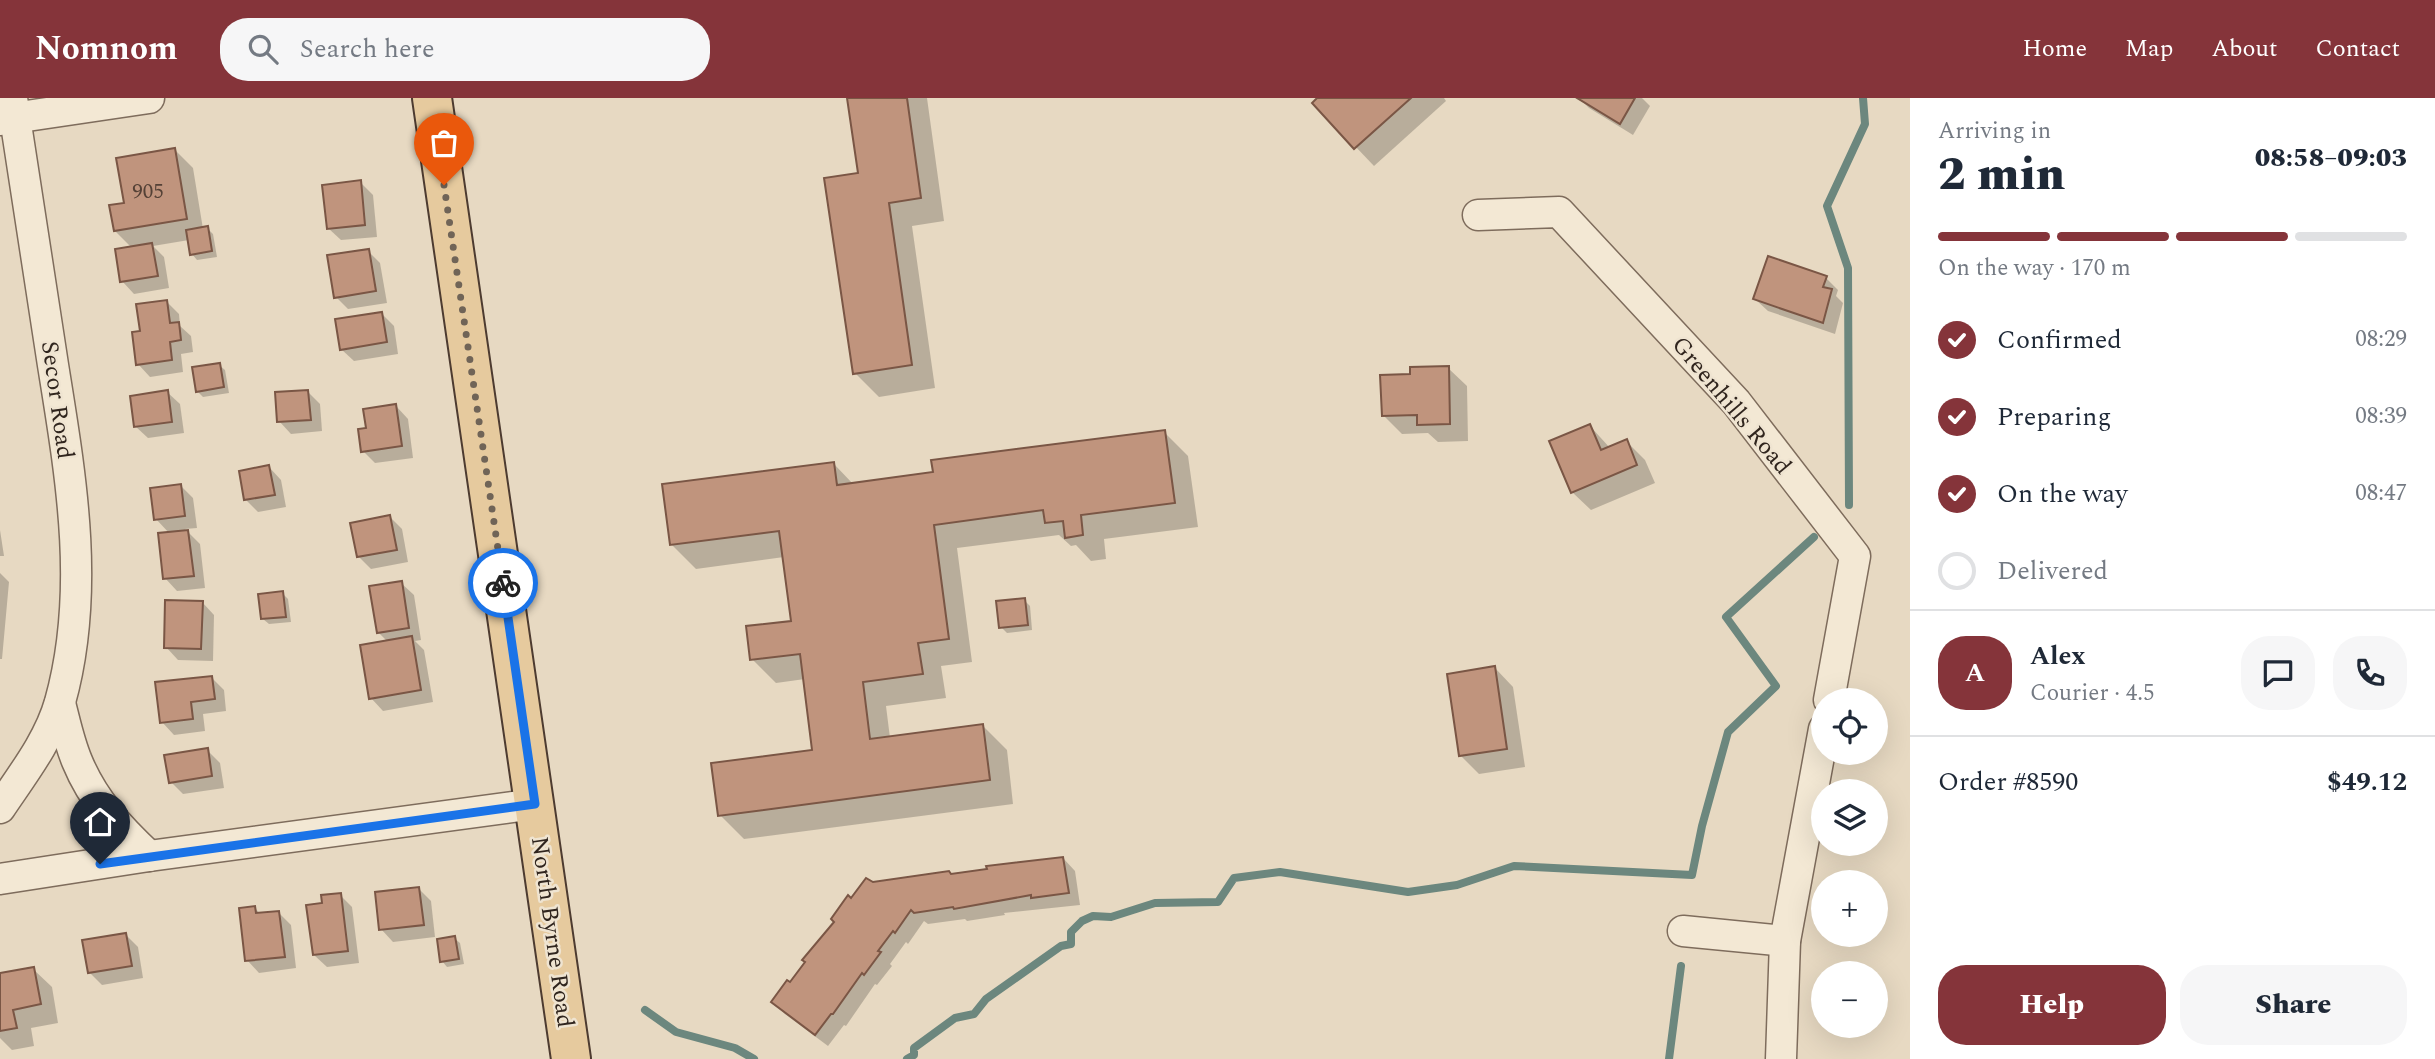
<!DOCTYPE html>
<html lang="en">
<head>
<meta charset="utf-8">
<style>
  :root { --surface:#fff; --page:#f6f6f7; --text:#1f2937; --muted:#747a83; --line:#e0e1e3; --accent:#85343a }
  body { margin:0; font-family:Spectral,serif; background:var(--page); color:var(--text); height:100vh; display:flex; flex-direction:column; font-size:26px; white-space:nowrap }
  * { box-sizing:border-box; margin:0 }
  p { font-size:23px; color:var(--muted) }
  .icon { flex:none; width:38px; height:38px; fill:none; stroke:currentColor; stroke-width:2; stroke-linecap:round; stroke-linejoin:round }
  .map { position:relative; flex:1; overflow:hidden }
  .details { display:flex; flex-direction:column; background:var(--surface); width:525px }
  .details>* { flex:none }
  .tools { position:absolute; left:1811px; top:590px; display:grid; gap:14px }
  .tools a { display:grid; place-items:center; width:77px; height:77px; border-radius:50%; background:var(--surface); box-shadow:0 7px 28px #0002; font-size:35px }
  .pin { position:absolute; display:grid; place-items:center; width:60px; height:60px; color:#fff; margin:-72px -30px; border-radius:50% 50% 50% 0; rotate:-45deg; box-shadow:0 0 7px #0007 }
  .pin .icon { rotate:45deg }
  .courier { position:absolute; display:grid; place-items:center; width:70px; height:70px; margin:-35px; border:5px solid #1a73e8; border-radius:50%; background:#fff; color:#222; box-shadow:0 2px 9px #0007 }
  .head em { font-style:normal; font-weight:800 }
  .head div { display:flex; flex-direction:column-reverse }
  .head { display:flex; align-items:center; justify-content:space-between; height:119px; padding:0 28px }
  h1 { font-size:46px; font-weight:800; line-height:52px }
  .bar { display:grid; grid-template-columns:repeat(4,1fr); gap:10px 7px; align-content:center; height:84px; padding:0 28px }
  .bar i { height:9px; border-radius:5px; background:var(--line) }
  .bar .on { background:var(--accent) }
  .bar p { grid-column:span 4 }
  .line { display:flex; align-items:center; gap:18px; padding:0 28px; border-top:2px solid var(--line) }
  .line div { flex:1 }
  .round { display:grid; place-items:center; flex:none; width:74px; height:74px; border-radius:28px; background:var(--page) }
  ol { padding:0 28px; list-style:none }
  li { display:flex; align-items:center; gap:21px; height:77px }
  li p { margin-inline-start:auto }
  li .icon { padding:7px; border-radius:50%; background:var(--accent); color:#fff; stroke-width:4 }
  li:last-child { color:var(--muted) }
  li i { width:38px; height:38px; border:4px solid var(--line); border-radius:50% }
  .cta { display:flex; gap:14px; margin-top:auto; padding:14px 28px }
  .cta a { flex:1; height:80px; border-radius:28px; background:var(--accent); color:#fff; font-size:28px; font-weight:800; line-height:80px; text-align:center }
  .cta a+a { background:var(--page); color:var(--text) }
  header { display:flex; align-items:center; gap:42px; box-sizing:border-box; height:98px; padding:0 35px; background:var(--accent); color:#fff }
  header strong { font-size:33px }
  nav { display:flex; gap:38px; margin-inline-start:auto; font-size:24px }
  .search { width:490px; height:63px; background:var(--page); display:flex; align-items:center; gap:18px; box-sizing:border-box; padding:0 24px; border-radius:28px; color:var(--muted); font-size:26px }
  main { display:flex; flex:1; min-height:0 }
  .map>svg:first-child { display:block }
  .shadow { fill:#0003 }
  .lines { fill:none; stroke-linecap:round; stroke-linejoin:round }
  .stream { stroke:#6c877e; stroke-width:8 }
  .building { fill:#c0947d; stroke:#7a5645; stroke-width:2 }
  .minor-casing { stroke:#7e6c5c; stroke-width:33 }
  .primary-casing { stroke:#4d3b30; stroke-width:42 }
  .minor { stroke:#f3e8d4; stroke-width:30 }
  .primary { stroke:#e6ca9e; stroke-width:38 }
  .done { stroke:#706457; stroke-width:7; stroke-dasharray:0 12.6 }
  .route { stroke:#1a73e8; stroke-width:9 }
  .labels { text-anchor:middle; stroke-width:5; stroke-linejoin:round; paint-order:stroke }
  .number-label { font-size:21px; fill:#544136 }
  .street-label { font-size:24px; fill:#30251e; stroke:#efe4d1 }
</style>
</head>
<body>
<header>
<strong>Nomnom</strong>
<div class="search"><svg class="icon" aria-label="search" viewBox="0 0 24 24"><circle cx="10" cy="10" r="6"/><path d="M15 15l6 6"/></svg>Search here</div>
<nav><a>Home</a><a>Map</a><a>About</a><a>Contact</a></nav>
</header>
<main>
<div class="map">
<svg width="1910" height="961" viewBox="0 0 1910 961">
  <rect width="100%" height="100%" fill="#e7d9c2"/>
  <!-- shadow -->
  <g class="shadow">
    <path d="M849 0H927L944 123 912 128 935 290 879 299 855 275 860 77Z"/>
    <path d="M1319 0H1444L1446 3 1374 68 1314 5Z"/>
    <path d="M1579 0H1642L1650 8 1633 37 1589 10Z"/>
    <path d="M175 52 193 70 203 131 207 130 213 136 217 159 197 162 192 156 189 142 153 148 164 159 169 190 134 196 122 183 132 150 115 133 126 106Z"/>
    <path d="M360 84 373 97 377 139 341 142 328 130Z"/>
    <path d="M368 153 380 165 387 205 348 211 336 199Z"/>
    <path d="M1826 180 1838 192 1836 198 1843 205 1835 236 1768 213 1755 201Z"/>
    <path d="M167 204 179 216 180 228 191 238 193 254 181 256 183 274 150 279 138 266Z"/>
    <path d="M381 215 394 228 398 256 354 263 341 251Z"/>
    <path d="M219 267 225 272 229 295 203 299 197 293Z"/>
    <path d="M1448 270 1467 288 1468 343 1438 344 1428 335 1402 336 1383 317 1412 278Z"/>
    <path d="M167 294 180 306 184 335 148 340 135 328Z"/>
    <path d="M308 294 320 306 322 333 291 336 279 323Z"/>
    <path d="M396 308 408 321 413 360 375 365 363 353 368 331Z"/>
    <path d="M1590 328 1610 350 1626 343 1645 362 1655 385 1591 412 1572 394Z"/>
    <path d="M1164 334 1188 358 1198 429 1104 441 1106 461 1091 463 1076 447 1071 448 1059 437 957 450 972 564 941 568 946 600 886 608 890 640 983 628 1007 652 1013 706 744 741 720 717 814 653 805 581 776 585 752 561 793 524 784 459 696 471 672 447 834 366 854 387 935 376Z"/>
    <path d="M269 369 281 382 286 409 258 414 246 402Z"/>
    <path d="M181 388 193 400 197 430 185 431 200 446 205 490 177 493 165 480 170 436 156 421Z"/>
    <path d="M390 419 402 431 408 464 371 471 359 459Z"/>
    <path d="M0 432 4 458H0Z"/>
    <path d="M0 475 9 484 2 561H0Z"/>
    <path d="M401 485 414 497 421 542 415 543 424 552 433 604 383 613 371 600 388 544 378 534Z"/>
    <path d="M282 495 288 501 291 524 269 526 263 521Z"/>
    <path d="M1024 502 1030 508 1032 532 1007 535 1001 529Z"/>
    <path d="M202 504 214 517 213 563 178 562 166 549Z"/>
    <path d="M1495 570 1513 589 1525 669 1479 676 1461 658Z"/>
    <path d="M212 580 224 592 226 613 203 616 205 633 174 637 162 624Z"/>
    <path d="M207 652 220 665 224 690 183 696 171 684Z"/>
    <path d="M1063 760 1075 773 1080 807 1004 815 1005 817 967 823 965 821 928 826 924 823 908 846 906 844 890 866 892 868 877 887 875 886 846 928 844 927 828 948 785 916 773 904 790 887 852 802 873 786 951 778Z"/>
    <path d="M419 791 431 803 435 839 393 844 381 831Z"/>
    <path d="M340 797 352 809 359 865 327 869 314 857Z"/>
    <path d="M255 810 261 817 278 814 291 827 296 870 259 875 247 862Z"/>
    <path d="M126 837 138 849 143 880 102 887 89 874Z"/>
    <path d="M454 840 460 845 464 866 447 869 442 863Z"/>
    <path d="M33 871 52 889 58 925 31 930 34 948 12 952 0 940V877Z"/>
  </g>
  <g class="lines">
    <!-- stream -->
    <g class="stream">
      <path d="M1849 407 1848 170 1827 108 1865 26 1863 0"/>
      <path d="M645 912 676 934 735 950 754 961"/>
      <path d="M907 961 914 957V950L955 920 974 916 986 901 1061 848 1071 846V834L1082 823 1093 818 1111 819 1155 805 1218 804 1234 780 1280 774 1408 794 1457 787 1514 768 1692 777 1702 728 1728 634 1776 588 1726 519 1814 439"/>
      <path d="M1669 961 1681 868"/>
    </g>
  </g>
  <!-- building -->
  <g class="building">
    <path d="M847 0H907L921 100 889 105 912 267 853 276 824 80 858 75Z"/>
    <path d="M1317 0H1411L1354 51 1312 5Z"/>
    <path d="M1577 0H1635L1620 26Z"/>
    <path d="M175 50 187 121 114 133 109 107 124 105 116 60Z"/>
    <path d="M361 82 365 127 327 131 322 87Z"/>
    <path d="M208 128 212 153 190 157 186 132Z"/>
    <path d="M152 145 158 178 120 184 115 151Z"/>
    <path d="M369 151 376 193 334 200 327 157Z"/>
    <path d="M1768 158 1827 178 1823 189 1832 191 1823 225 1753 201Z"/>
    <path d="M167 202 170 225 179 224 181 242 170 244 172 262 136 267 132 234 140 233 136 206Z"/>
    <path d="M382 214 387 244 340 252 335 221Z"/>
    <path d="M220 265 224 289 196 294 192 269Z"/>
    <path d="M1449 268 1450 326 1417 327V317L1382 318 1380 277 1410 276V269Z"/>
    <path d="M168 292 172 324 134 329 130 298Z"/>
    <path d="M308 292 311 322 277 324 275 294Z"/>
    <path d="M396 306 402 348 361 354 358 331 366 330 363 311Z"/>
    <path d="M1590 326 1601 352 1627 341 1637 367 1571 395 1549 343Z"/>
    <path d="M1165 332 1175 405 1081 417 1083 437 1065 440 1063 423 1045 425 1043 412 934 427 949 541 918 545 923 576 863 584 870 641 983 626 990 682 718 718 711 665 812 652 800 556 750 562 746 528 791 523 779 433 670 447 662 386 834 364 837 387 933 374 931 362Z"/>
    <path d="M269 367 275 397 244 402 239 373Z"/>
    <path d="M181 386 185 418 154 422 150 390Z"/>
    <path d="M390 417 397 452 357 459 350 425Z"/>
    <path d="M188 432 194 478 163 481 158 435Z"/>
    <path d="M402 483 409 530 377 535 369 488Z"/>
    <path d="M283 493 286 519 261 521 258 496Z"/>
    <path d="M1025 500 1028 527 999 530 996 503Z"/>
    <path d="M165 502 203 503 201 551 164 550Z"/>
    <path d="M412 538 421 592 369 601 360 547Z"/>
    <path d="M1495 568 1507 651 1459 658 1447 576Z"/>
    <path d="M212 578 215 601 191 604 193 621 160 625 155 584Z"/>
    <path d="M208 650 212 678 169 685 164 657Z"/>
    <path d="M1063 759 1069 795 1031 800V797L954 811 953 809 914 815 911 812 895 835 893 833 878 853 881 854 864 877 862 875 833 916H831L815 937 771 904 787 882 790 884 805 864 802 862 834 824 831 821 848 797 851 800 866 780 873 784 949 773 951 776 987 771 986 768Z"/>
    <path d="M419 789 424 827 379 832 375 794Z"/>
    <path d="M341 795 348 853 313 857 306 807 322 805 321 797Z"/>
    <path d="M255 808 256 815 279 813 285 859 245 863 239 810Z"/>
    <path d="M126 835 132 868 88 875 82 842Z"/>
    <path d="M455 838 459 861 440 864 437 841Z"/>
    <path d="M34 869 41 906 13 912 17 930 0 933V875Z"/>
  </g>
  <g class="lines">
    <defs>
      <g id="minor">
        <path d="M0 22 149 0"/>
        <path d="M1478 117 1559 114 1736 304 1855 458 1829 602"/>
        <path d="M60 605C65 624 69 644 77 663 93 702 119 730 149 758"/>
        <path d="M0 710C22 677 49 643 60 604 91 493 71 379 53 267 40 178 25 89 12 0"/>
        <path d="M0 781 149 758 535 706"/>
        <path d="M1683 833 1785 843"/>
        <path d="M1781 961 1785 843 1824 631"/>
      </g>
      <path id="primary" d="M432 0 571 961"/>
    </defs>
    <!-- minor casing -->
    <use href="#minor" class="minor-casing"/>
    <!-- primary casing -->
    <use href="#primary" class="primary-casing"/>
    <!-- minor -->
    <use href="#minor" class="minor"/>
    <!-- primary -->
    <use href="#primary" class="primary"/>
  </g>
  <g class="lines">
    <!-- done -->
    <path class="done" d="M444 87 503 485"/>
    <!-- route -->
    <path class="route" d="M100 766 535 706 503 485"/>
  </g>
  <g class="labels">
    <!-- number labels -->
    <g class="number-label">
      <text x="148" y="100">905</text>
    </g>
    <!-- street labels -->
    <g class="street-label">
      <text transform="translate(58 302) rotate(82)" y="8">Secor Road</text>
      <text transform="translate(1732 307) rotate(50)" y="8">Greenhills Road</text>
      <text transform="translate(553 834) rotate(82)" y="8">North Byrne Road</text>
    </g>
  </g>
</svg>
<div class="tools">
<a><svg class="icon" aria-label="locate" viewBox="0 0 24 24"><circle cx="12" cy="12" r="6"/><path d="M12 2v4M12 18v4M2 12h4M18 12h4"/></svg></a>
<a><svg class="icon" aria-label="layers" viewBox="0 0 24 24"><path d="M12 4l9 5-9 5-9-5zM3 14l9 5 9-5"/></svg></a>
<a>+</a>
<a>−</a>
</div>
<div class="pin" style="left:444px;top:87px;background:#ea580c"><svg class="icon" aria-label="bag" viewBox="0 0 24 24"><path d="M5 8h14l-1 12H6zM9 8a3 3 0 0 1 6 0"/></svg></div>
<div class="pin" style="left:100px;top:766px;background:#1f2937"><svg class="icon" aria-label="home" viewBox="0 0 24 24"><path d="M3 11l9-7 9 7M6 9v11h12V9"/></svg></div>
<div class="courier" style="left:503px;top:485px"><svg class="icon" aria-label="bike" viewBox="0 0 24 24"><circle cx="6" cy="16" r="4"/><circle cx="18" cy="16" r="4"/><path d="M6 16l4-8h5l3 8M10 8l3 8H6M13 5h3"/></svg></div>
</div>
<section class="details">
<div class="head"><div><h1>2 min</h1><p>Arriving in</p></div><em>08:58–09:03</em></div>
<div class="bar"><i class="on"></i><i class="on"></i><i class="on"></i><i></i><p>On the way · 170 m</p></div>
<ol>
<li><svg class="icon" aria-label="check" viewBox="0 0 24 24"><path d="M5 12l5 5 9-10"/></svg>Confirmed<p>08:29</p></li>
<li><svg class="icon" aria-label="check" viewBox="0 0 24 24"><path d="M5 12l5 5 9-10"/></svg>Preparing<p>08:39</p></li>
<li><svg class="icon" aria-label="check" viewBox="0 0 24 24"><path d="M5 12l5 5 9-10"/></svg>On the way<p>08:47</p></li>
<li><i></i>Delivered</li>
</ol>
<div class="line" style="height:126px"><b class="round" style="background:var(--accent);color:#fff">A</b><div><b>Alex</b><p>Courier · 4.5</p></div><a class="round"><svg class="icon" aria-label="chat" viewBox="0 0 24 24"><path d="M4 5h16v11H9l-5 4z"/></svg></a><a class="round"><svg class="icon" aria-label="phone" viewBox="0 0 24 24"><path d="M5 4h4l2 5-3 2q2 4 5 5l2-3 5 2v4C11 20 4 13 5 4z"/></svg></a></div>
<div class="line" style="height:91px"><div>Order #8590</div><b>$49.12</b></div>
<div class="cta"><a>Help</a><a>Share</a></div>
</section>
</main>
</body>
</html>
